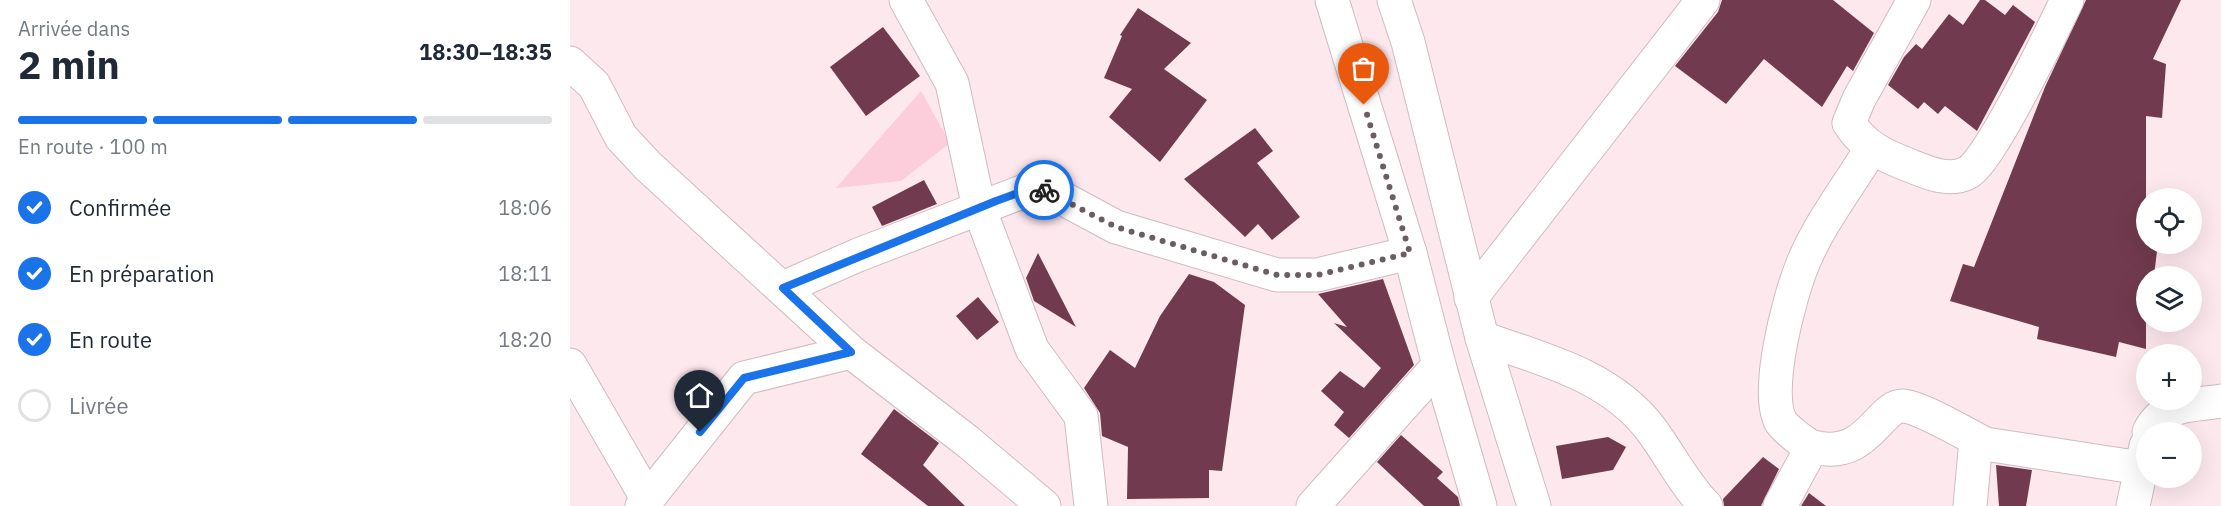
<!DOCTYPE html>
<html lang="fr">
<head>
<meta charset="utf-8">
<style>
  :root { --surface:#fff; --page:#f2f2f3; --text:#1f2937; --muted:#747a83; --line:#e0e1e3; --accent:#1a73e8 }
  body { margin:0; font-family:"IBM Plex Sans",sans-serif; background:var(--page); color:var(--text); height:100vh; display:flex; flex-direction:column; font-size:22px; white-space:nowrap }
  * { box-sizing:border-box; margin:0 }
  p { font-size:20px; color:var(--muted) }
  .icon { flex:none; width:33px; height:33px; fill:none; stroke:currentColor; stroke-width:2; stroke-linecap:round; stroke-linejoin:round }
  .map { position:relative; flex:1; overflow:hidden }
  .panel { display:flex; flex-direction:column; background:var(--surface); width:570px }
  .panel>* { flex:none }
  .controls { position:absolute; left:1566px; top:188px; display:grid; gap:12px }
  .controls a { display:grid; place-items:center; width:66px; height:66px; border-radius:50%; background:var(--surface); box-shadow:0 6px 24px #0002; font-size:30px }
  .pin { position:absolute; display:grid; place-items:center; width:51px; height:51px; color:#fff; margin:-62px -26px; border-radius:50% 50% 50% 0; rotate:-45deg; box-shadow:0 0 6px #0007 }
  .pin .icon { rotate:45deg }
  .courier { position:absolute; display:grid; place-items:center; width:60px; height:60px; margin:-30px; border:4px solid #1a73e8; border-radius:50%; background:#fff; color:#222; box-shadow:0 2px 8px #0007 }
  .head em { font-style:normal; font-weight:700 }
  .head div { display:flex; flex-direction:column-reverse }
  .head { display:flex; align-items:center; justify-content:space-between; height:102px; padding:0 18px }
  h1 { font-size:39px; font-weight:700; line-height:45px }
  .bar { display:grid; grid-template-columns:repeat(4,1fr); gap:9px 6px; align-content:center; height:72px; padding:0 18px }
  .bar i { height:8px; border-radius:4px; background:var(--line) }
  .bar .current { background:var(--accent) }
  .bar p { grid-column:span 4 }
  ol { padding:0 18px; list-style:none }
  li { display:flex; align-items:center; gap:18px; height:66px }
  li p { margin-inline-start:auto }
  li .icon { padding:6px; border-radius:50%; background:var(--accent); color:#fff; stroke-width:4 }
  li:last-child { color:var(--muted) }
  li i { width:33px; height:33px; border:3px solid var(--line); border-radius:50% }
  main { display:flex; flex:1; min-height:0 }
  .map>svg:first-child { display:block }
  .green { fill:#fccddb }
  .building { fill:#723a4e }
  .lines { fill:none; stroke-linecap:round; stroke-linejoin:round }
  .minor-casing { stroke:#cfbbc1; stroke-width:35 }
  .minor { stroke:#fff; stroke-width:33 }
  .done { stroke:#6a5e62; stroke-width:6; stroke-dasharray:0 10.8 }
  .route { stroke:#1a73e8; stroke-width:8 }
</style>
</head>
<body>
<main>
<section class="panel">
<div class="head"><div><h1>2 min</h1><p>Arrivée dans</p></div><em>18:30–18:35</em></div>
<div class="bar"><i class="current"></i><i class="current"></i><i class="current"></i><i></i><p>En route · 100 m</p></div>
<ol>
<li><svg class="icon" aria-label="check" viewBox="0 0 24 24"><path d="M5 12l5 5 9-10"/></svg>Confirmée<p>18:06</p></li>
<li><svg class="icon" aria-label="check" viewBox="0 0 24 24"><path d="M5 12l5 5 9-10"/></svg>En préparation<p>18:11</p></li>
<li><svg class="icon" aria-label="check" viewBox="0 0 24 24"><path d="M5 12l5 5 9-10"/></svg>En route<p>18:20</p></li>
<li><i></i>Livrée</li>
</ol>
</section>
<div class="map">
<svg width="1651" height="506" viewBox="0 0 1651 506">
  <rect width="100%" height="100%" fill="#fde8ee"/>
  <!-- green -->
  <path class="green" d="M351 91 380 143 331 181 266 188Z"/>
  <!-- building -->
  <g class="building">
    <path d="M1152 0H1263L1304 33 1283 71 1277 66 1252 107 1194 59 1156 104 1105 66 1148 12Z"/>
    <path d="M1410 0H1415L1435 15 1443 5 1465 22 1407 131 1375 106 1368 114 1354 102 1348 109 1318 85 1334 57 1346 44 1352 49 1379 14 1393 25Z"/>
    <path d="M1516 0H1611L1583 59 1596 64 1592 118 1576 116V243H1588L1584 276H1576V349L1549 342 1546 357 1467 339 1469 327 1380 301 1393 264 1404 267 1475 87Z"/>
    <path d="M568 8 621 43 594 69 637 100 590 162 539 117 562 89 534 78 552 36 550 35Z"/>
    <path d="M313 27 350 76 296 116 260 67Z"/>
    <path d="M685 128 703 151 687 163 730 217 702 240 688 224 675 237 614 179Z"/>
    <path d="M354 180 367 204 312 226 302 207Z"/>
    <path d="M468 253 506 327 464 301 456 278Z"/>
    <path d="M619 274 644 282 675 305 652 471 639 470V498L557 499 558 447 532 436 530 413 514 388 540 350 565 368 590 316Z"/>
    <path d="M813 279 844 365 779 438 764 425 774 412 751 391 770 371 794 388 811 368 764 323 777 327 748 294Z"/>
    <path d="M408 297 429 322 407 340 386 316Z"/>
    <path d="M324 409 369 443 353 465 395 506H358L291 454Z"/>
    <path d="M831 435 873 472 867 478 888 497 890 506H854L807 462Z"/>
    <path d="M1038 437 1056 447 1043 470 992 479 986 446Z"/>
    <path d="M1193 457 1209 469 1191 506H1154L1153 499Z"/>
    <path d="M1426 465 1462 470 1456 506H1429Z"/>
    <path d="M1239 493 1256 506H1231Z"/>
  </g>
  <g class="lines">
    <defs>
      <g id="minor">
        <path d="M336 0 382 83 409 208 462 349 511 416 521 506"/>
        <path d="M762 0 840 253 869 365 910 506"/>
        <path d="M824 0 838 42 912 338 964 506"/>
        <path d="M1344 0 1289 99 1279 123C1294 147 1315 156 1341 166 1358 173 1379 182 1397 173 1420 162 1483 29 1497 0"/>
        <path d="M0 63 24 85 51 137 78 166 281 352 397 441 474 506"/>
        <path d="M1301 149C1278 187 1248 225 1232 266 1219 298 1194 393 1211 422 1216 429 1222 433 1228 438 1233 441 1238 446 1243 447 1298 461 1309 405 1333 406 1350 407 1398 435 1415 444"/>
        <path d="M213 288 288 255 462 188 479 191 546 227 707 275H747L840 253"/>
        <path d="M901 298 1133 0"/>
        <path d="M912 338C972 359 1039 375 1080 428 1099 453 1114 484 1136 506"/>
        <path d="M0 365 77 498"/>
        <path d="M1579 432C1594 402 1621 406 1651 401"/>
        <path d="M72 506 174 378 281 352"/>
        <path d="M743 506 869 365"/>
        <path d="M1210 506 1242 447"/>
        <path d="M1400 506 1405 451 1415 444 1571 468"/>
        <path d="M1563 506 1576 446"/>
      </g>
    </defs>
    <!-- minor casing -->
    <use href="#minor" class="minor-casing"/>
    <!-- minor -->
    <use href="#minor" class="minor"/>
  </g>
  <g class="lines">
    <!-- done -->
    <path class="done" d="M474 190 546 227 707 275H747L840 253 794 105"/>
    <!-- route -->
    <path class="route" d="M130 432 174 378 281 352 213 288 426 201 462 188 474 190"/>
  </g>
</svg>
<div class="controls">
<a><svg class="icon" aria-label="locate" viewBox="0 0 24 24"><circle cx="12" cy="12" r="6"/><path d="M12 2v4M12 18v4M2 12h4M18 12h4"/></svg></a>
<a><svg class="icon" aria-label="layers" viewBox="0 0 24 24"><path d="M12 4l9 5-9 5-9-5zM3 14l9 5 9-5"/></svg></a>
<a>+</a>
<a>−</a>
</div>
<div class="pin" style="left:794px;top:105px;background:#ea580c"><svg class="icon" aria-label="bag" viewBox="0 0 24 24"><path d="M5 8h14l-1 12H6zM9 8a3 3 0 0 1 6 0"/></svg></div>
<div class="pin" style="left:130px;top:432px;background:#1f2937"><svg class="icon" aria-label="home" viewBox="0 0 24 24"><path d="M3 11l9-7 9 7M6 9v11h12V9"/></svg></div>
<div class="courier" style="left:474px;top:190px"><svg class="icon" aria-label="bike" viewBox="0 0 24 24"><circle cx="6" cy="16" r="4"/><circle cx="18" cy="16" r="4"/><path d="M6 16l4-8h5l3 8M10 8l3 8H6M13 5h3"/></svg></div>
</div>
</main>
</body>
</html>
